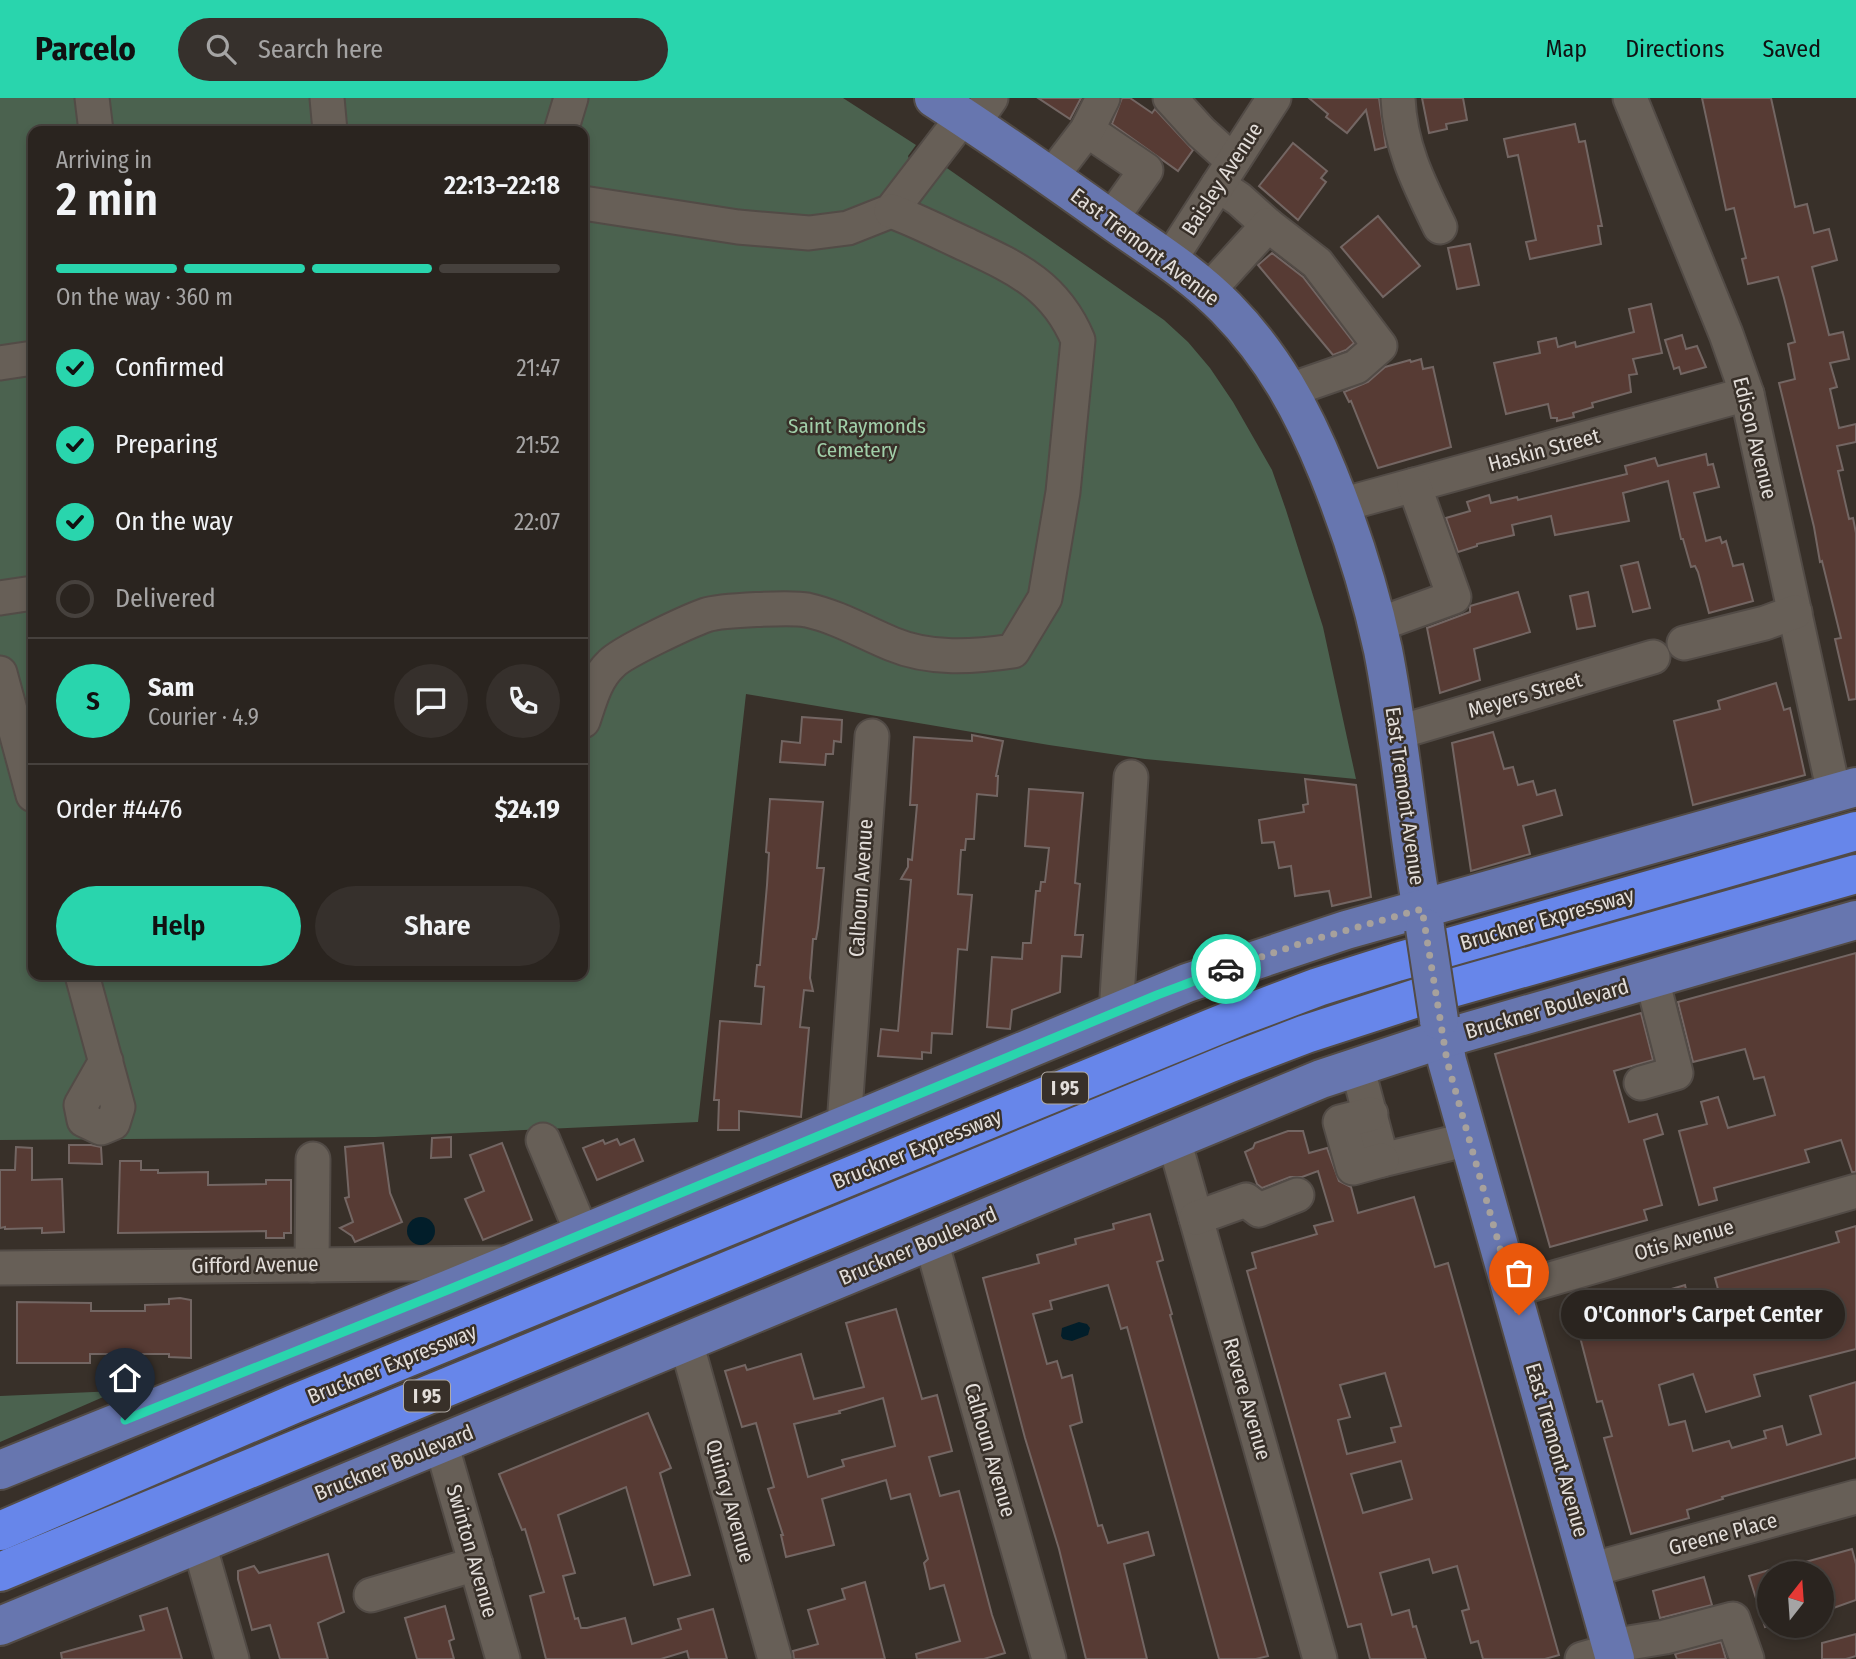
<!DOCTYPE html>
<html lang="en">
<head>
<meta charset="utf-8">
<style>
  :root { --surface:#2a241f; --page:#36302c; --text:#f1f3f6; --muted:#a5a4a4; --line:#46413d; --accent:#29d5ad }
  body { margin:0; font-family:"Fira Sans Condensed",sans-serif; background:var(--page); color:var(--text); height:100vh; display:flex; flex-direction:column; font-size:26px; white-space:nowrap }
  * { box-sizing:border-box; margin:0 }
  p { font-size:23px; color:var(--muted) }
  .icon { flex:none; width:38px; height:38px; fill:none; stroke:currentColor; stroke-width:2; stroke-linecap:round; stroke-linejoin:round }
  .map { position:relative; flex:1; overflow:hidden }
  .drawer { position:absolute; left:28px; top:28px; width:560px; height:854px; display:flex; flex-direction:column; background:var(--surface); border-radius:14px; box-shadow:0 4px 10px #0003,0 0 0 2px var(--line) }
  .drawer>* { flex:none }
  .needle { width:46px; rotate:17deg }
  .tools { position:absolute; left:1757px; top:1463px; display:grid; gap:14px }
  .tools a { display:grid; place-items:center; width:77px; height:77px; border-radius:50%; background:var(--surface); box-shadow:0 4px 10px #0003,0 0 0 2px var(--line); font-size:35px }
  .pin { position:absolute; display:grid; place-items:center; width:60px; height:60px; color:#fff; margin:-72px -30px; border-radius:50% 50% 50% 0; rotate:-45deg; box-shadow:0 0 7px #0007 }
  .pin .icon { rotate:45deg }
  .courier { position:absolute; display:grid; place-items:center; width:70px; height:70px; margin:-35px; border:5px solid #29d5ad; border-radius:50%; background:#fff; color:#222; box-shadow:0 2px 9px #0007 }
  .bubble { position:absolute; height:49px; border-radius:24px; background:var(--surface); box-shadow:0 4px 10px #0003,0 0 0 2px var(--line); font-size:23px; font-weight:600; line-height:49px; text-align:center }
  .head em { font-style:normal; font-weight:600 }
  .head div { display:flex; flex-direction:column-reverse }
  .head { display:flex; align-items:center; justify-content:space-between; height:119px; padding:0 28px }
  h1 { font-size:46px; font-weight:600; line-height:52px }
  .bar { display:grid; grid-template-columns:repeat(4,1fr); gap:10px 7px; align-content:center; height:84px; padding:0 28px }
  .bar i { height:9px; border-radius:5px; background:var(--line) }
  .bar .active { background:var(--accent) }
  .bar p { grid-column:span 4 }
  .line { display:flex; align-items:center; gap:18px; padding:0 28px; border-top:2px solid var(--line) }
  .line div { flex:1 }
  .round { display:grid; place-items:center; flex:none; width:74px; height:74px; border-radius:37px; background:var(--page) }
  ol { padding:0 28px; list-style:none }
  li { display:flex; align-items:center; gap:21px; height:77px }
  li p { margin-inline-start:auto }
  li .icon { padding:7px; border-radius:50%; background:var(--accent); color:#111; stroke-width:4 }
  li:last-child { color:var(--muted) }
  li i { width:38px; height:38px; border:4px solid var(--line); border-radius:50% }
  .action { display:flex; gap:14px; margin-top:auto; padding:14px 28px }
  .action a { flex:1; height:80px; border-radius:42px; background:var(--accent); color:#111; font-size:28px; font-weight:600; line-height:80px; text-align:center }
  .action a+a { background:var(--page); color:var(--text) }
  header { display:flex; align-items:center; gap:42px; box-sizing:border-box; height:98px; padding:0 35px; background:var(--accent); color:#111 }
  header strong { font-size:33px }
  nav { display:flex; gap:38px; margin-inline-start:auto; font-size:24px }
  .search { width:490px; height:63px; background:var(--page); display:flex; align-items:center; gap:18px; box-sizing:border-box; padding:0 24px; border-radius:38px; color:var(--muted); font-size:26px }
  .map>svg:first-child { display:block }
  .green { fill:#4b624f; fill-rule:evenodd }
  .water { fill:#021e2a }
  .building { fill:#573b34; stroke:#736663; stroke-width:2; fill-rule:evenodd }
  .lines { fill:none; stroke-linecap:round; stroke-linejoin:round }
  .minor-casing { stroke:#524b46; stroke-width:37 }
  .major-casing { stroke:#524b46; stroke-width:42 }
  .highway-casing { stroke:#524b46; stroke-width:42 }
  .minor { stroke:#675f57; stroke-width:33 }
  .major { stroke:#6776af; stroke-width:38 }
  .highway { stroke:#6786ea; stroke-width:38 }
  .major-bridge-casing { stroke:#524b46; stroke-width:42; stroke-linecap:butt }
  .major-bridge { stroke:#6776af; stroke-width:38 }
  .done { stroke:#a7a19c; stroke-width:7; stroke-dasharray:0 12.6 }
  .route { stroke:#29d5ad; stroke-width:9 }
  .labels { text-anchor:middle; stroke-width:5; stroke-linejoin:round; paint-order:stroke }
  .shield { fill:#383029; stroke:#b0aaa5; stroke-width:2 }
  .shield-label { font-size:19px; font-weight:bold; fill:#e3deda }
  .street-label { font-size:21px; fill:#e3deda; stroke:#383029 }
  .park-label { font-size:21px; fill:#a1cfa9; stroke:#383029 }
</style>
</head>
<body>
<header>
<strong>Parcelo</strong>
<div class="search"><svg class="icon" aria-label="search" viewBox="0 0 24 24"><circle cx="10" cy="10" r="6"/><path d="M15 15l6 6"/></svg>Search here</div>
<nav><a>Map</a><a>Directions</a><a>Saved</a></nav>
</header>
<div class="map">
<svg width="1856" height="1561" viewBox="0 0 1856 1561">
  <rect width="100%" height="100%" fill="#383029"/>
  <!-- green -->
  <g class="green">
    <path d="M0 0H843L916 47 908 58 910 63 944 68 1164 222 1188 244 1210 270 1233 304 1272 372 1286 412 1323 529 1356 681 1145 661 1049 647 746 596 698 1024 375 1039 0 1042ZM33 33H583V877H33Z"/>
    <path d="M117 1293 0 1344V1298Z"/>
  </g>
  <!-- water -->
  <g class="water">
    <circle cx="421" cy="1133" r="14"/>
    <path d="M1079 1224 1087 1226 1090 1230 1088 1237 1072 1243 1063 1241 1061 1238 1062 1230Z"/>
  </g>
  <!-- building -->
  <g class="building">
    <path d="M1038 0H1081L1070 21Z"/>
    <path d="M1122 0H1130L1152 15 1155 11 1193 52 1178 73 1112 26Z"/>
    <path d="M1309 0H1379L1386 49 1375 52 1366 12 1347 35 1326 19 1328 16Z"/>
    <path d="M1422 0H1463L1467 22 1446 26 1447 31 1429 35Z"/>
    <path d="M1702 0H1771L1795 109 1807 106 1814 135 1829 131 1837 162 1812 169 1829 237 1843 234 1849 261 1830 265 1837 289 1830 291 1839 330 1856 326V344L1837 348 1843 372 1838 373 1849 421 1853 420 1856 435V601L1849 602 1835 541 1841 540 1822 463 1820 464 1814 429 1779 285 1795 281 1788 246 1795 244 1784 200 1778 179 1748 186 1742 161 1746 160 1734 110 1726 112Z"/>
    <path d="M1575 26 1579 44 1585 43 1602 128H1598L1601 146 1530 161 1526 144 1536 142 1518 57 1508 59 1504 41Z"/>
    <path d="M1293 45 1327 73 1321 80 1326 84 1298 122 1259 88Z"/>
    <path d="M1378 118 1420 168 1383 199 1341 149Z"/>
    <path d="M1470 146 1479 187 1457 191 1448 150Z"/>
    <path d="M1272 155 1303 179 1354 245 1346 252 1333 257 1258 167Z"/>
    <path d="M1651 206 1662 255 1633 261 1637 276 1629 277 1631 294 1592 305 1593 309 1573 315 1574 319 1557 323V320H1551L1548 306 1506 316 1494 265 1540 255 1538 244 1556 240 1558 249 1575 244 1576 249 1634 234 1629 211Z"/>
    <path d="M1682 237 1686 251 1697 248 1706 269 1681 276 1679 269 1674 271 1665 242Z"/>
    <path d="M1421 261 1423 271 1433 269 1451 349 1378 370 1351 303 1349 304 1344 294 1368 284 1385 269 1410 262 1411 264Z"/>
    <path d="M1706 356 1708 367 1713 366 1719 389 1694 395 1706 443 1720 439 1722 445 1726 443 1733 468 1743 466 1753 503 1709 515 1698 474 1695 468 1691 469 1683 441H1681L1668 383 1623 395 1629 423 1555 437 1551 418 1512 427 1514 437 1477 446V448L1458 454 1446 420 1470 413 1467 404 1489 397 1491 405 1517 399 1518 402 1627 376 1625 368 1655 360 1658 368Z"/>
    <path d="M1638 464 1650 510 1633 514 1621 468Z"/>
    <path d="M1518 494 1530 534 1474 551 1480 582 1440 595 1427 530 1470 514V508Z"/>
    <path d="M1588 494 1595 528 1577 531 1570 498Z"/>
    <path d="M1776 585 1784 612 1790 610 1805 677 1693 707 1674 623 1720 611 1718 603Z"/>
    <path d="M802 619 842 622 841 644 834 643 833 656H826L825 667 780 664 782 643 800 645Z"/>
    <path d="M1493 634 1504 671 1513 669 1518 687 1533 683 1537 697 1555 692 1562 717 1523 728 1530 756 1471 773 1452 645Z"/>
    <path d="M972 637 1003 643 996 678H998L997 698 977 696 974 741H966L965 752H961L958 796 972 797 967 852 958 851 952 936 932 935 931 955 922 954V961L878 958 881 931 898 933 911 782 901 781 908 769V761L912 762 917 707H910L914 639 972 643Z"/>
    <path d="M1305 681 1356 687 1371 799 1332 808 1329 793 1295 798 1291 768 1279 770 1274 744 1262 745 1259 722 1304 714 1303 707 1308 706Z"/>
    <path d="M1029 691 1083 695 1075 785 1080 786 1075 837H1083L1081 859 1062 858 1060 894 1012 912 1010 931 987 929 992 859 1022 861 1023 845H1031L1036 793H1040L1041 784H1045L1049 750 1025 748Z"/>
    <path d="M770 701 823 704 817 770H824L818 830 816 841H813L810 880 813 893 804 892 800 929 809 930 801 1019 739 1013V1032H718L719 1002H714L720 923 761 926 764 889 755 888 757 867H760L767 787 769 755 766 754Z"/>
    <path d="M1856 855V1074H1852L1841 1042 1805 1052 1809 1064 1714 1090 1717 1102 1699 1107 1679 1033 1707 1026 1701 1004 1718 999 1728 1030 1775 1017 1764 979 1754 981 1745 951 1693 964 1678 904Z"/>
    <path d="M1641 915 1653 962 1614 973 1629 1024 1657 1016 1663 1036 1644 1042 1662 1107 1644 1112 1647 1122 1550 1149 1495 956Z"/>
    <path d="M1288 1033H1303L1309 1055 1327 1050 1339 1083 1351 1089 1358 1115 1414 1099 1435 1169 1448 1165 1559 1557 1545 1561H1483L1478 1543 1471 1545 1462 1513 1469 1511 1457 1468 1433 1475 1429 1461 1380 1475 1392 1517 1409 1512 1413 1529 1416 1528 1426 1561H1370L1361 1526 1348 1529 1247 1173 1256 1170 1252 1155 1317 1136 1314 1128 1333 1123 1318 1073 1302 1079H1290L1262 1090 1257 1086 1245 1054 1253 1050 1255 1045ZM1385 1275 1401 1328 1391 1330 1395 1344 1347 1356 1338 1322 1350 1319 1340 1287ZM1401 1363 1412 1401 1363 1415 1351 1376Z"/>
    <path d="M451 1039V1059L431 1060 432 1040Z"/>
    <path d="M617 1041 620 1047 634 1041 643 1063 597 1082 583 1050 603 1042 605 1046Z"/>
    <path d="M383 1045 390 1095 402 1124 355 1144 352 1138 340 1130 353 1124 345 1100 349 1099 345 1049Z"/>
    <path d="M502 1045 532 1122 483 1142 465 1101 484 1093 470 1057Z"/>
    <path d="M69 1047H91L101 1049 102 1066 69 1065Z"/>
    <path d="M16 1049 32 1050V1082L62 1081 64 1134 42 1135V1130L5 1131V1129L0 1130V1072H15Z"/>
    <path d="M120 1063H141V1072H158V1075L208 1074V1087L266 1086V1082H291V1135H284V1140H266V1133L118 1135Z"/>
    <path d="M1150 1116 1163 1162 1157 1164 1172 1216 1170 1217 1268 1558 1256 1561H1219L1127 1229 1121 1231 1108 1187 1050 1203 1052 1211 1033 1216 1047 1266 1057 1263 1062 1280 1072 1277 1082 1324 1070 1328 1098 1428 1102 1427 1108 1445 1148 1434 1154 1457 1124 1466 1147 1561H1086L1059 1451 1025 1340 983 1180 1039 1165 1037 1157 1076 1146 1075 1141 1114 1131 1113 1126Z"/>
    <path d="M1856 1128V1251L1754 1277 1760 1298 1706 1314 1693 1276 1659 1287 1669 1327 1685 1323 1693 1353 1729 1343 1732 1350 1766 1340 1764 1333 1782 1328 1787 1347 1821 1336 1810 1298 1856 1284V1360L1722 1399 1723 1401 1687 1412 1689 1420 1631 1436 1604 1340 1612 1338 1602 1303 1597 1304 1580 1239 1577 1240 1568 1209 1618 1195 1619 1200 1634 1196 1642 1223 1674 1215 1668 1192 1685 1187 1688 1199 1718 1191 1715 1180 1839 1144 1836 1134Z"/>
    <path d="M180 1200 191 1202V1260L169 1259V1256H90V1265H17V1204L91 1205V1213H145V1207L169 1206V1201Z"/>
    <path d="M896 1211 922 1301 937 1297 952 1353 929 1359 940 1398 959 1393 992 1517 1005 1555 984 1561H917L916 1556 960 1543 944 1487 930 1491 924 1465 928 1461 910 1396 891 1401 886 1382 822 1401 834 1447 786 1459 781 1437H783L768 1391 774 1389 756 1325 742 1329 725 1273 745 1267 747 1272 801 1256 814 1301 864 1289 846 1225ZM883 1300 895 1348 842 1362 844 1368 808 1379 794 1326 840 1315 839 1313Z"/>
    <path d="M648 1315 671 1370 660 1375 690 1477 654 1487 626 1389 558 1417 575 1475 563 1478 575 1521 578 1520 581 1530H587L625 1520 632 1546 681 1531 678 1521 713 1511 727 1561H689L687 1553 661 1561H546L530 1498 544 1494 525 1431 522 1432 499 1376Z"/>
    <path d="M1852 1451 1856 1466V1502L1822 1514V1475H1785L1784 1470Z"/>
    <path d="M328 1456 344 1514 318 1525 328 1561H280L270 1527 252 1532 238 1481V1473L254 1468 259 1475Z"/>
    <path d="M1769 1472V1528L1765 1529 1749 1478Z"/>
    <path d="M1704 1479 1712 1507 1660 1520 1653 1493Z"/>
    <path d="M865 1484 885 1561H794L793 1553 818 1546 808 1512 845 1501 842 1491Z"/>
    <path d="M445 1508 454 1541 449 1543 454 1561H417L405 1520Z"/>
    <path d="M167 1510 182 1561H62L61 1555 144 1532 140 1518Z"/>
    <path d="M1856 1536V1558L1846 1561H1822V1545Z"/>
    <path d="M1721 1544 1726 1561H1677L1675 1556Z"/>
  </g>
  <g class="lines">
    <defs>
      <g id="minor">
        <path d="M92 0 96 33"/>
        <path d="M327 0 330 33"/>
        <path d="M1170 0 1201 34 1233 63"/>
        <path d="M1398 0C1400 49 1419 86 1440 129"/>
        <path d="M1630 0 1726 236 1747 296 1834 695"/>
        <path d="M973 26 991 0"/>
        <path d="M1087 32 1146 72 1111 121"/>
        <path d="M561 33 571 0"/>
        <path d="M1051 79 1087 32 1103 0"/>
        <path d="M1218 87 1239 101 1268 127"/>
        <path d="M583 105 738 129 809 135 848 130 891 113 963 19"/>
        <path d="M1169 163 1274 0"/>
        <path d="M1208 193 1268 127 1317 165 1380 248 1356 269 1290 292"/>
        <path d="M0 265 33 260"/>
        <path d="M1341 407 1747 296"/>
        <path d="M0 500 33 495"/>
        <path d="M1377 527 1454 499 1414 387"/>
        <path d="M1684 545 1765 525 1795 514"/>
        <path d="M0 575 33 697"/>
        <path d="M583 623C590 603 595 581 611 566 622 554 689 523 706 517 721 512 792 509 807 512 838 519 863 534 892 546 930 562 973 559 1013 553L1045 500 1063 394 1078 242C1055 187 1016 170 965 146 941 135 916 122 891 113"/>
        <path d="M1396 635 1653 559"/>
        <path d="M82 877 118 1009 113 1025 101 1030 84 1022 81 1007 106 963"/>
        <path d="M1116 915 1131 679"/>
        <path d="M1357 968 1382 1062 1469 1041"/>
        <path d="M1641 985 1676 975 1652 881"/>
        <path d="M1371 1016 1340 1024 1353 1070 1382 1062"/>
        <path d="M844 1027 872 638"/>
        <path d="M543 1042 582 1135"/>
        <path d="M1174 1042 1320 1561"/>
        <path d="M1196 1120 1246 1102 1259 1112 1297 1097"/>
        <path d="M931 1143 1049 1561"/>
        <path d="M312 1167 313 1061"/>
        <path d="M0 1170 508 1165"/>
        <path d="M1512 1192 1856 1093"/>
        <path d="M686 1244 775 1561"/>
        <path d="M441 1345 503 1561"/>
        <path d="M199 1446 232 1561"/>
        <path d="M1590 1472 1856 1399"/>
        <path d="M371 1497 476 1466"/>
        <path d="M1611 1548 1665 1539 1733 1521 1747 1561"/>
        <path d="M1582 1561 1613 1552"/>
      </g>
      <g id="major">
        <path d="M934 0C996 40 1057 83 1117 126 1154 152 1194 177 1226 210 1273 258 1303 313 1328 375 1351 432 1370 492 1383 552 1401 644 1408 738 1425 830"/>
        <path d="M1439 922 1447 963 1615 1561"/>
        <path d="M0 1372 450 1191 1187 885 1346 832 1856 689"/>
        <path d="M0 1528 1321 981 1442 941 1856 822"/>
      </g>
      <g id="highway">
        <path d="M0 1433 294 1306 1241 918 1318 889 1397 864 1856 733"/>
        <path d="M0 1474 1230 965 1306 936 1420 899 1856 776"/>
      </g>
    </defs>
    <!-- minor casing -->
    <use href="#minor" class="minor-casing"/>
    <!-- major casing -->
    <use href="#major" class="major-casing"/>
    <!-- highway casing -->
    <use href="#highway" class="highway-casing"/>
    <!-- minor -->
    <use href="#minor" class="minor"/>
    <!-- major -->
    <use href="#major" class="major"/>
    <!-- highway -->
    <use href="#highway" class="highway"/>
    <defs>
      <path id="major-bridge" d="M1425 830 1439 922"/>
    </defs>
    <!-- major-bridge casing -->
    <use href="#major-bridge" class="major-bridge-casing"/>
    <!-- major-bridge -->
    <use href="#major-bridge" class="major-bridge"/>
  </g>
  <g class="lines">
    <!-- done -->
    <path class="done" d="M1226 871 1305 844 1422 811 1447 963 1519 1217"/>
    <!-- route -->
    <path class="route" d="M125 1322 450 1191 1157 897 1226 871"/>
  </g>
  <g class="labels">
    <!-- shield labels -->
    <g class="shield">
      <rect x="1042" y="974.5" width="46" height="31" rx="5"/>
      <rect x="404" y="1282.5" width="46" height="31" rx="5"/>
    </g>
    <g class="shield-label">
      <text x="1065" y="997">I 95</text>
      <text x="427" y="1305">I 95</text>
    </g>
    <!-- street labels -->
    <g class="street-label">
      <text transform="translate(1222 81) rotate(-57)" y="7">Baisley Avenue</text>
      <text transform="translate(1145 149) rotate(37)" y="7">East Tremont Avenue</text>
      <text transform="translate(1755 340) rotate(76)" y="7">Edison Avenue</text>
      <text transform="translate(1544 352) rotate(-15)" y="7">Haskin Street</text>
      <text transform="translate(1525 597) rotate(-16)" y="7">Meyers Street</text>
      <text transform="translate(1405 698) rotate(82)" y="7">East Tremont Avenue</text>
      <text transform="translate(861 790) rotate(-86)" y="7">Calhoun Avenue</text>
      <text transform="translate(1547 821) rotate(-16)" y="7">Bruckner Expressway</text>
      <text transform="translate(1547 911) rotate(-16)" y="7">Bruckner Boulevard</text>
      <text transform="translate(917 1051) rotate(-22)" y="7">Bruckner Expressway</text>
      <text transform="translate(1684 1142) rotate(-16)" y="7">Otis Avenue</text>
      <text transform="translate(918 1148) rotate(-23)" y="7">Bruckner Boulevard</text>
      <text transform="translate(255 1167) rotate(-1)" y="7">Gifford Avenue</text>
      <text transform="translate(392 1266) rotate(-22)" y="7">Bruckner Expressway</text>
      <text transform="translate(1247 1301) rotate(74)" y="7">Revere Avenue</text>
      <text transform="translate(990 1352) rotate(74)" y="7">Calhoun Avenue</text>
      <text transform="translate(1557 1352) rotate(74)" y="7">East Tremont Avenue</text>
      <text transform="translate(394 1365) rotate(-22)" y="7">Bruckner Boulevard</text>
      <text transform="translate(730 1403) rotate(74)" y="7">Quincy Avenue</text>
      <text transform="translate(1723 1436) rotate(-15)" y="7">Greene Place</text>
      <text transform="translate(472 1453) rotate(74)" y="7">Swinton Avenue</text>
    </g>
    <!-- park labels -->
    <g class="park-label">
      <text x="857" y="335">Saint Raymonds<tspan x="857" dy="24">Cemetery</tspan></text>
    </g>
  </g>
</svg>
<div class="tools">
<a><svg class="needle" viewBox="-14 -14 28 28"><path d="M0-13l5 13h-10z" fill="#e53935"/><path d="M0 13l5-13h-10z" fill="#a5a4a4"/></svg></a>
</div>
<div class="pin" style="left:1519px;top:1217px;background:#ea580c"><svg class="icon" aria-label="bag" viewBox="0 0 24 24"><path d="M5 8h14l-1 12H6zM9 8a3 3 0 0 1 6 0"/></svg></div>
<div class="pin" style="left:125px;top:1322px;background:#1f2937"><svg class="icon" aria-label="home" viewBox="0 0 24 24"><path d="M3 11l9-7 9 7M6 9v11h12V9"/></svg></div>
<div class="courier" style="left:1226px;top:871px"><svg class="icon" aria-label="car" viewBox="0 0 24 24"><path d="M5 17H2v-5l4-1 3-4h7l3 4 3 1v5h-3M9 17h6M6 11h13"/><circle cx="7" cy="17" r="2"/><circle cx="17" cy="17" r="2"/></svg></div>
<div class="bubble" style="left:1561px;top:1192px;width:284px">O'Connor's Carpet Center</div>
<section class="drawer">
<div class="head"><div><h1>2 min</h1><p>Arriving in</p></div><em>22:13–22:18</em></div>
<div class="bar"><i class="active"></i><i class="active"></i><i class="active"></i><i></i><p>On the way · 360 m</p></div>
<ol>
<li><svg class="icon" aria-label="check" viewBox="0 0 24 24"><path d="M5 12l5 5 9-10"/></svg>Confirmed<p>21:47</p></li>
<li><svg class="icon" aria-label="check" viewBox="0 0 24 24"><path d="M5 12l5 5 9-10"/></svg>Preparing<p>21:52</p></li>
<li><svg class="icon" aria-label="check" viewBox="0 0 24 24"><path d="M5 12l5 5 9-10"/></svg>On the way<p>22:07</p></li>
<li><i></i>Delivered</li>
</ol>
<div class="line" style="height:126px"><b class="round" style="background:var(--accent);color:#111">S</b><div><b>Sam</b><p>Courier · 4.9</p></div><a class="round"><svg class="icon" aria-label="chat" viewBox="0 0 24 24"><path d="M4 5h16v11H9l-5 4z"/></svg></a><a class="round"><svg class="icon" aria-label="phone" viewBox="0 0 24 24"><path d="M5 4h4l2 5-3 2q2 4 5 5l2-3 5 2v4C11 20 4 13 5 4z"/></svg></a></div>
<div class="line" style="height:91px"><div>Order #4476</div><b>$24.19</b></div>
<div class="action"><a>Help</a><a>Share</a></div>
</section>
</div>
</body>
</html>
